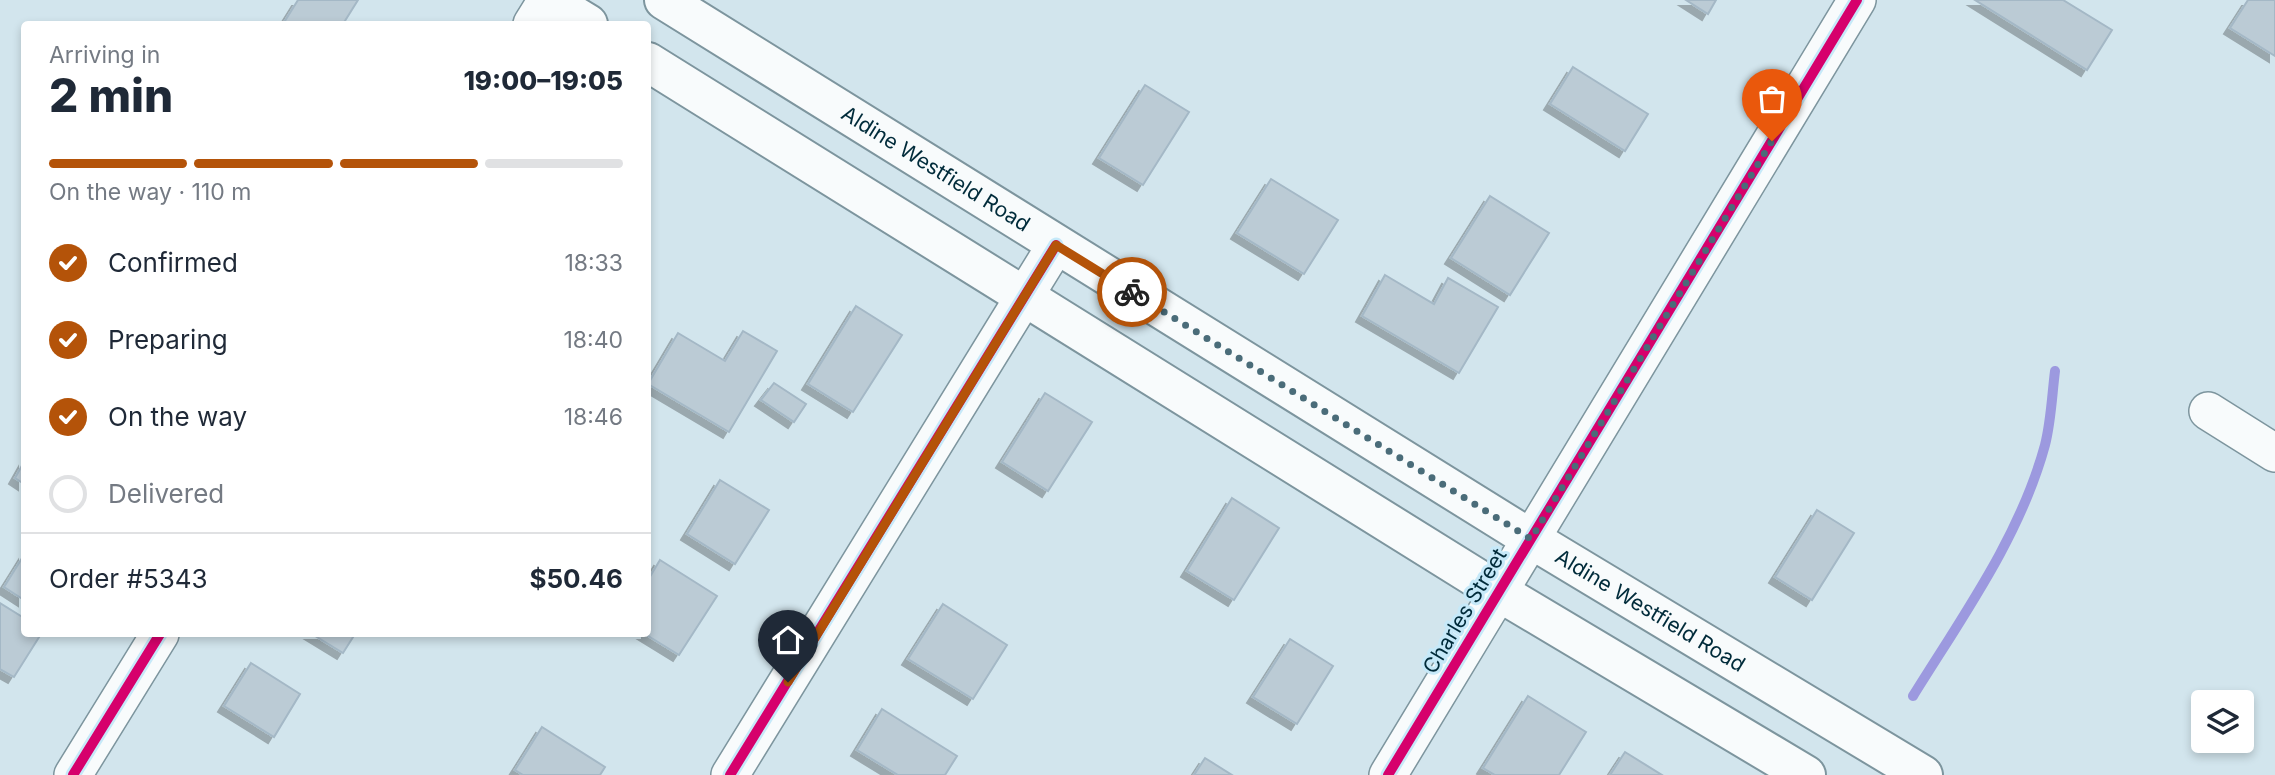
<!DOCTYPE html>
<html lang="en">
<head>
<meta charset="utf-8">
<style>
  :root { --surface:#fff; --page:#f2f2f3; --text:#1f2937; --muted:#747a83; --line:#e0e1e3; --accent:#b45309 }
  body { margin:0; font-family:Inter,sans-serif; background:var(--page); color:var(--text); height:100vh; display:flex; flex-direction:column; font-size:26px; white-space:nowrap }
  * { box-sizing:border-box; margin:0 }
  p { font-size:23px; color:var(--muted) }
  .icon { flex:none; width:38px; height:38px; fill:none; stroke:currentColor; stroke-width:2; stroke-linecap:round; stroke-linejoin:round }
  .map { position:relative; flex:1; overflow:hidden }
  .details { position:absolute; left:21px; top:21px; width:630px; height:616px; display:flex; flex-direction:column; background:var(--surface); border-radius:7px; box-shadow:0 4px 10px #0003 }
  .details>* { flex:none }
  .tools { position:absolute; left:2191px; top:690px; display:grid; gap:14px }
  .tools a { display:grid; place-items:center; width:63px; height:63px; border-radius:7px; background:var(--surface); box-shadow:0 4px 10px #0003; font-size:35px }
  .pin { position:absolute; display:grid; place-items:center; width:60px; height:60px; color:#fff; margin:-72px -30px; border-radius:50% 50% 50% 0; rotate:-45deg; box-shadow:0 0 7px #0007 }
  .pin .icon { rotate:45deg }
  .courier { position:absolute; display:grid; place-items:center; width:70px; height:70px; margin:-35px; border:5px solid #b45309; border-radius:50%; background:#fff; color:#222; box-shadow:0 2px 9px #0007 }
  .head em { font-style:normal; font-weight:800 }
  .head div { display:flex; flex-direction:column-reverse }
  .head { display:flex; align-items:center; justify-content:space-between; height:119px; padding:0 28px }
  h1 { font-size:46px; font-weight:800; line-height:52px }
  .bar { display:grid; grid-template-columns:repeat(4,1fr); gap:10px 7px; align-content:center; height:84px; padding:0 28px }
  .bar i { height:9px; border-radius:5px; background:var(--line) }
  .bar .selected { background:var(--accent) }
  .bar p { grid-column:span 4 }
  .line { display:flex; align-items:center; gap:18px; padding:0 28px; border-top:2px solid var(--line) }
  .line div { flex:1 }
  ol { padding:0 28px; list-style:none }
  li { display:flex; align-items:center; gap:21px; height:77px }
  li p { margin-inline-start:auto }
  li .icon { padding:7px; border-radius:50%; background:var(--accent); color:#fff; stroke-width:4 }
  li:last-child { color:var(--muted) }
  li i { width:38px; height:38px; border:4px solid var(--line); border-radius:50% }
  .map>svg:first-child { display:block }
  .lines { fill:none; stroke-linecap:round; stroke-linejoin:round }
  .stream { stroke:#9c99df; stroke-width:10 }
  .building { fill:#bbcbd5; stroke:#a4b8c6; stroke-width:2; filter:url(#shadow) }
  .minor-casing { stroke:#7d959e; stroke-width:40 }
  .secondary-casing { stroke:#7d959e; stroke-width:42 }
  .minor { stroke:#f8fbfc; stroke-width:37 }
  .secondary { stroke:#f8fbfc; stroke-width:38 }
  .cycleway-casing { stroke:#c6e9f9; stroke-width:15 }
  .cycleway { stroke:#d6006c; stroke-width:10 }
  .done { stroke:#4a6c79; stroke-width:7; stroke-dasharray:0 12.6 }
  .route { stroke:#b45309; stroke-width:9 }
  .labels { text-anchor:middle; stroke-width:6; stroke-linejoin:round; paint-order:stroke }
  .street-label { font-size:21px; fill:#002b3a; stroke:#c6e9f9 }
</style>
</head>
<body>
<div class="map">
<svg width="2275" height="775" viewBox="0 0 2275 775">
  <defs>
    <filter id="shadow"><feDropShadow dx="-6" dy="6" stdDeviation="0" flood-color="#0004"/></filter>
  </defs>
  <rect width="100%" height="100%" fill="#d2e5ed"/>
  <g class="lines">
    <!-- stream -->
    <path class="stream" d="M1913 696C1962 617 2020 537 2045 445 2051 422 2052 395 2055 371"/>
  </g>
  <!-- building -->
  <g class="building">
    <path d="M298 0H358L343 24H283Z"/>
    <path d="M1686 0H1716L1708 14Z"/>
    <path d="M1975 0H2063L2112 30 2087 70Z"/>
    <path d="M2248 0H2275V56L2230 28Z"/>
    <path d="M1573 67 1648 114 1625 151 1550 104Z"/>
    <path d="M1145 85 1189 112 1143 185 1099 158Z"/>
    <path d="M1271 179 1338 220 1304 274 1237 233Z"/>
    <path d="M1490 196 1549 233 1510 295 1451 258Z"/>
    <path d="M1385 275 1434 304 1448 278 1498 307 1459 373 1362 316Z"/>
    <path d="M856 306 902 335 853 412 808 384Z"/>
    <path d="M743 331 777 351 729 432 648 384 678 333 725 361Z"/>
    <path d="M774 383 806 404 794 422 761 400Z"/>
    <path d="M1045 393 1092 422 1048 491 1002 462Z"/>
    <path d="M24 462V484L15 478Z"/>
    <path d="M720 480 769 510 735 564 687 534Z"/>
    <path d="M1232 498 1279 528 1234 600 1187 571Z"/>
    <path d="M1817 510 1854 533 1812 600 1775 577Z"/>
    <path d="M24 555V600L4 587Z"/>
    <path d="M660 560 717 596 679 655 645 634H648V580Z"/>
    <path d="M0 603 24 618V634H41L14 677 0 669Z"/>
    <path d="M943 604 1007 645 973 699 908 659Z"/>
    <path d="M312 634H355L343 653Z"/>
    <path d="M1290 639 1333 666 1297 724 1253 697Z"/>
    <path d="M251 663 300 694 274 737 224 706Z"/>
    <path d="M1528 696 1586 732 1559 775H1495L1483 768Z"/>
    <path d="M882 709 957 756 945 775H898L857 750Z"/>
    <path d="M542 727 605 767 600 775H523L515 770Z"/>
    <path d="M1625 752 1662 775H1610Z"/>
    <path d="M1205 758 1232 775H1194Z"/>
  </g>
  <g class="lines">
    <defs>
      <g id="minor">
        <path d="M532 24 547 0"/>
        <path d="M2208 411 2275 453"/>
        <path d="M73 775 160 634"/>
        <path d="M730 775 1056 245"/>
        <path d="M1388 775 1857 0"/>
      </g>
      <g id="secondary">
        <path d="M549 0 588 24"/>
        <path id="s1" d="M664 0 1531 539 1923 775"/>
        <path d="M648 62 1499 592 1806 775"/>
      </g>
    </defs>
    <!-- minor casing -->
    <use href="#minor" class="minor-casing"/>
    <!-- secondary casing -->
    <use href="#secondary" class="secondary-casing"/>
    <!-- minor -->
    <use href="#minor" class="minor"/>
    <!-- secondary -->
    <use href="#secondary" class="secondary"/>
    <defs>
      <g id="cycleway">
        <path d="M73 775 160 634"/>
        <path d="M730 775 1056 245"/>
        <path d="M1388 775 1857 0"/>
      </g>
    </defs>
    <!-- cycleway casing -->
    <use href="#cycleway" class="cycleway-casing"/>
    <!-- cycleway -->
    <use href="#cycleway" class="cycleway"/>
  </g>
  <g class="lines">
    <!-- done -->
    <path class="done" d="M1132 292 1531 539 1772 141"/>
    <!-- route -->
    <path class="route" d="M788 682 1056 245 1132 292"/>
  </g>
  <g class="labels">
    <!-- street labels -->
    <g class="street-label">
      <text dy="7" stroke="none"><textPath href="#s1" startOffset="320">Aldine Westfield Road</textPath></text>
      <text dy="7" stroke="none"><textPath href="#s1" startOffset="1160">Aldine Westfield Road</textPath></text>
      <text transform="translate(1465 611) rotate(-59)" y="7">Charles Street</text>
    </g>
  </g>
</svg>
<div class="tools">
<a><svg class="icon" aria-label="layers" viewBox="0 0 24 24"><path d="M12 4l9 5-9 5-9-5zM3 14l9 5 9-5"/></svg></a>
</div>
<div class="pin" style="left:1772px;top:141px;background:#ea580c"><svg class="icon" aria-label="bag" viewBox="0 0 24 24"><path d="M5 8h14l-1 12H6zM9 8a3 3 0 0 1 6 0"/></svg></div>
<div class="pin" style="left:788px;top:682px;background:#1f2937"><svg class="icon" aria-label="home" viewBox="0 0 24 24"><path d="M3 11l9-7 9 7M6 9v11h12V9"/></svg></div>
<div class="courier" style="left:1132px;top:292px"><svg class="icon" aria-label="bike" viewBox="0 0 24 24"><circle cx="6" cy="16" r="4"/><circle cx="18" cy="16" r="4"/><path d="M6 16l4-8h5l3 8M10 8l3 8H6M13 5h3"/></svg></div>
<section class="details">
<div class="head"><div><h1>2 min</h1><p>Arriving in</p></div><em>19:00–19:05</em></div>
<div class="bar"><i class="selected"></i><i class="selected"></i><i class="selected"></i><i></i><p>On the way · 110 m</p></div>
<ol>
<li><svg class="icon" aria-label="check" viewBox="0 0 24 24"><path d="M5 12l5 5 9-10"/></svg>Confirmed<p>18:33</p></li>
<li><svg class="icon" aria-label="check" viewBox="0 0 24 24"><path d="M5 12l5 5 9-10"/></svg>Preparing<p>18:40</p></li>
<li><svg class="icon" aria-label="check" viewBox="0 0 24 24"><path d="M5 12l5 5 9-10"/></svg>On the way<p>18:46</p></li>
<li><i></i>Delivered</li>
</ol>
<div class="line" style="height:91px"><div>Order #5343</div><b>$50.46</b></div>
</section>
</div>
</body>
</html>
